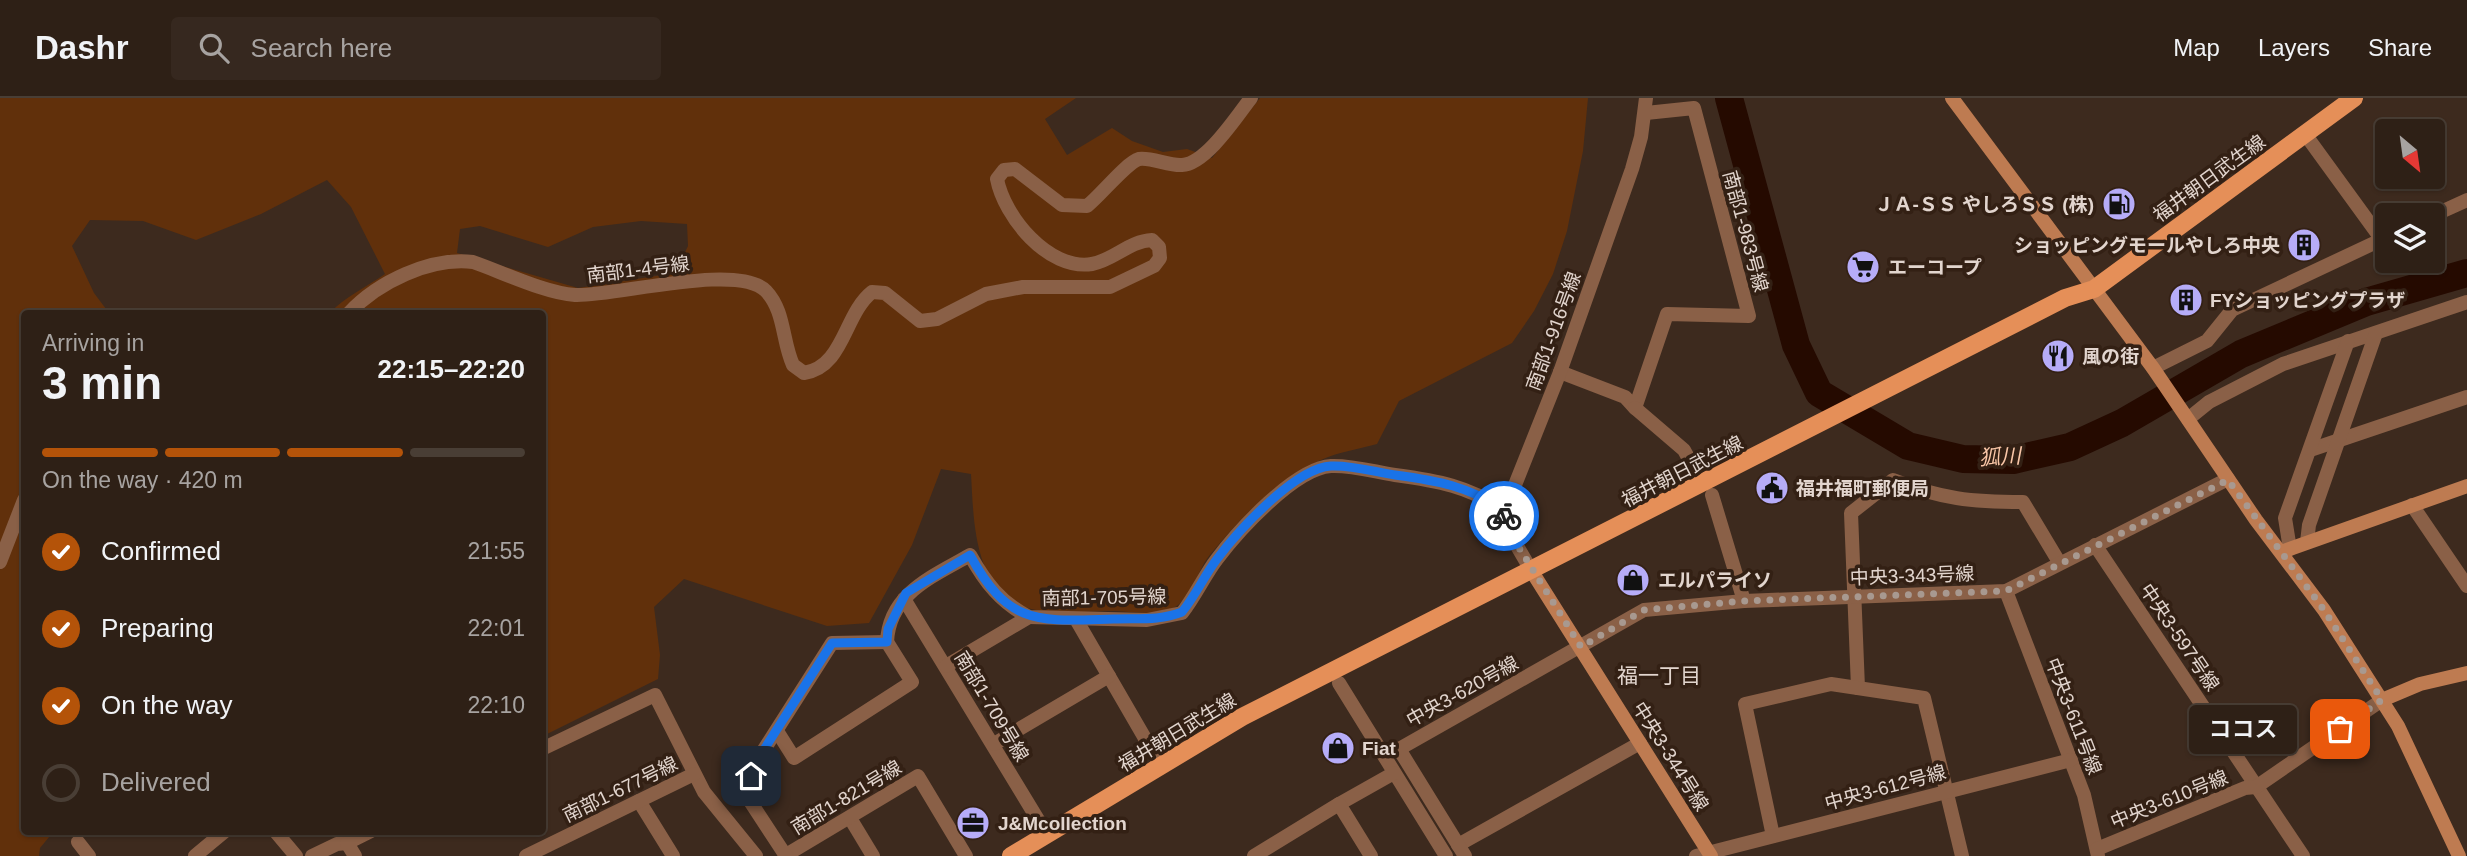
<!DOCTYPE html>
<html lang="en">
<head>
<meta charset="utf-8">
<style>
  :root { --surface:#2e2016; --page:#36281f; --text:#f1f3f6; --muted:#a7a3a1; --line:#493e35; --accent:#b45309 }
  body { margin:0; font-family:Helvetica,"Noto Sans JP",sans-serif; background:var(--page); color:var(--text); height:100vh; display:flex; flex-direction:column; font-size:26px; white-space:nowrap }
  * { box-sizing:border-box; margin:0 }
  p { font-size:23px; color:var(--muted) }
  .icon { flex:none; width:38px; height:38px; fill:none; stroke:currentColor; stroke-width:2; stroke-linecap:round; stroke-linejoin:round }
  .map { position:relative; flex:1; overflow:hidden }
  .side { position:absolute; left:21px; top:212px; width:525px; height:525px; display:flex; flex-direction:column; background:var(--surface); border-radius:7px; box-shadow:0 2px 5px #0004,0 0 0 2px var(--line) }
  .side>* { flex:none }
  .needle { width:46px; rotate:151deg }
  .controls { position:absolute; left:2375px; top:21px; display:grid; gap:14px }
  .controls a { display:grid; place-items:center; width:70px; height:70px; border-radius:7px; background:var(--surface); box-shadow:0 2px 5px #0004,0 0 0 2px var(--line); font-size:35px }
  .pin { position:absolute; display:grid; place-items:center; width:60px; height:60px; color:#fff; margin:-30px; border-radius:14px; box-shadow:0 4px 10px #0006 }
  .courier { position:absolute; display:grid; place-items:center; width:70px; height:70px; margin:-35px; border:5px solid #1a73e8; border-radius:50%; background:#fff; color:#222; box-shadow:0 2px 9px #0007 }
  .bubble { position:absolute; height:49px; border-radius:7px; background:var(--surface); box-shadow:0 2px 5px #0004,0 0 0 2px var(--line); font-size:23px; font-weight:600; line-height:49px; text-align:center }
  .overview em { font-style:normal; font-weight:600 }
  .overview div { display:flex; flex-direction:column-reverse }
  .overview { display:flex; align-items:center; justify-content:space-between; height:119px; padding:0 21px }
  h1 { font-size:46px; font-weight:600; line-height:52px }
  .bar { display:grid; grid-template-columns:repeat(4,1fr); gap:10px 7px; align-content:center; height:84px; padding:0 21px }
  .bar i { height:9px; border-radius:5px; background:var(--line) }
  .bar .current { background:var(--accent) }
  .bar p { grid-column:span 4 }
  ol { padding:0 21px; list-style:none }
  li { display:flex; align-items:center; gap:21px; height:77px }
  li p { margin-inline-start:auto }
  li .icon { padding:7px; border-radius:50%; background:var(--accent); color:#fff; stroke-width:4 }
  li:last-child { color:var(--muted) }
  li i { width:38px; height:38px; border:4px solid var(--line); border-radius:50% }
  header { display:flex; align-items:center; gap:42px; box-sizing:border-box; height:98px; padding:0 35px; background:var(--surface); border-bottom:2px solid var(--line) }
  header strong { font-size:33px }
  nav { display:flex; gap:38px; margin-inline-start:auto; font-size:24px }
  .search { width:490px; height:63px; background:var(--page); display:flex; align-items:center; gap:18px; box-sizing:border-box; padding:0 24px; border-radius:7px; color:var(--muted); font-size:26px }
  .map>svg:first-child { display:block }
  .green { fill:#61300b; fill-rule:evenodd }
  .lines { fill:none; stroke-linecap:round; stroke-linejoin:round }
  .river { stroke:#250a00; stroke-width:28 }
  .street { stroke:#8a6047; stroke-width:14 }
  .secondary { stroke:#be7b51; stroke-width:14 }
  .primary { stroke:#e58f58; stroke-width:18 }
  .done { stroke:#a89990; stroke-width:7; stroke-dasharray:0 12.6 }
  .route { stroke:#1a73e8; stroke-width:9 }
  .labels { text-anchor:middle; stroke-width:7; stroke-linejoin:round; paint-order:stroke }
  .street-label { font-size:19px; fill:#e2d5ce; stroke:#332014 }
  .poi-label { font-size:19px; font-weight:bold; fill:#e2d5ce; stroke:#332014; text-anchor:start }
  .water-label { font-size:21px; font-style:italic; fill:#fac7a8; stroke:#332014 }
  .neighbourhood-label { font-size:21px; fill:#e2d5ce; stroke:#332014 }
</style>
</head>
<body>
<header>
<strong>Dashr</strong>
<div class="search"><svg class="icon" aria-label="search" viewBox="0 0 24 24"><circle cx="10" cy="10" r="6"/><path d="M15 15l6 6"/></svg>Search here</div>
<nav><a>Map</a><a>Layers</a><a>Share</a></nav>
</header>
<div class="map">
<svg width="2467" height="758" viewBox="0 0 2467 758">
  <rect width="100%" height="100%" fill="#3d2a1e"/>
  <!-- green -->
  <path class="green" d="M0 0H1076L1045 21 1067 57 1112 30 1132 43 1163 54 1187 51 1212 60 1260 0H1588L1583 53 1567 133 1553 176 1534 213 1512 245 1399 303 1377 346C1359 351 1338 354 1321 362 1275 384 1241 419 1209 458 1197 473 1194 496 1178 507 1161 520 1131 513 1111 513 1086 513 1061 517 1036 512 973 499 974 426 971 376L941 371 912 447 869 525 827 528 684 481 654 509 660 557 658 581 543 638 542 215H330C343 200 368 188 385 176L351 109 327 82 261 116 196 142 143 123 90 122 72 148 94 195 109 215H24V733H54L40 750 39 758H0ZM641 123 687 126 688 148 675 175 578 190 457 155 460 131 480 128 548 149 593 129Z"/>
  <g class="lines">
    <!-- river -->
    <path class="river" d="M1729 0 1796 247 1819 295 1908 348 1963 361 2013 362 2070 349 2122 325 2241 256 2366 204 2467 175"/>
    <!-- street -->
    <g class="street">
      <path d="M2305 36 2382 142"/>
      <path d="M2432 118 2467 102"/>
      <path d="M349 215C378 184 430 159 473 164 502 174 545 195 575 197 613 199 738 164 766 193 785 213 782 243 793 267L804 275C844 269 844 216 872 194L885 195 920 223 937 221 986 196 1023 189H1110L1154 168 1160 160 1159 149 1152 142C1129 143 1114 162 1092 166 1048 173 1004 118 997 81L1004 72 1015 71 1062 107 1087 108C1101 97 1126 65 1139 61 1151 59 1169 68 1182 67 1206 66 1237 18 1251 0"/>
      <path d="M2153 270 2207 243 2232 212 2387 139"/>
      <path d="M1560 274 1625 299 1635 310 1667 216 1749 218 1694 10 1646 15"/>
      <path d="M1635 310 1684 352 1696 374"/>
      <path d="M2188 321 2209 304 2283 266 2467 204"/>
      <path d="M2310 352 2467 299"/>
      <path d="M1712 397 1744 503"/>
      <path d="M2412 407 2467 488"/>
      <path d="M2307 444 2309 427 2376 235"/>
      <path d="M2095 447 2303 758"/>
      <path d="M2290 451 2285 420 2348 243"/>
      <path d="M0 464 24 402"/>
      <path d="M1531 472 1503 424 1505 412 1560 274 1632 71 1641 39 1646 0"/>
      <path d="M2006 493 2084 697 2098 758"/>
      <path d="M904 501 1046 735"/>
      <path d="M1077 523 1161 668"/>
      <path d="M887 544C889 495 934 478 970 457 985 484 1001 505 1029 519L1147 522 1182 515C1196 497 1204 478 1217 461 1238 433 1295 370 1331 368 1352 367 1375 374 1395 377 1440 383 1466 388 1505 412"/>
      <path d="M946 568 1029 519"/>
      <path d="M1339 585 1446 758"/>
      <path d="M1858 590 1851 415 1893 382C1942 401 1971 404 2023 404L2059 464"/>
      <path d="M777 633 794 660 912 584 887 544"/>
      <path d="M994 646 1109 578"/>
      <path d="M542 651 655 597 704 694 756 758"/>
      <path d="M639 703 673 758"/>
      <path d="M1339 706 1394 675"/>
      <path d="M850 720 873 758"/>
      <path d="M275 733 296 758"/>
      <path d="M1773 738 1745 606 1831 586 1924 600 1962 758"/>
      <path d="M78 744 89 758"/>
      <path d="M1458 747 1640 645"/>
      <path d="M2097 751 2245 690 2256 689 2382 602"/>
      <path d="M786 757 918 678 966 758"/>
      <path d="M195 758 225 733"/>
      <path d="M312 758 337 746 347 745"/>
      <path d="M355 758 347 745 371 733"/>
      <path d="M526 758 694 676"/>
      <path d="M786 758 744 694 758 661 832 545 887 544"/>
      <path d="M1254 758 1339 706 1371 758"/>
      <path d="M1465 758 1399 651 1644 512 1744 503 2006 493 2228 381"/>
      <path d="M1696 758 2071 662"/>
    </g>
    <!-- secondary -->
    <g class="secondary">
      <path d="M1952 0 2153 270 2256 422 2324 512 2398 628 2459 758"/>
      <path d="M2281 454 2467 388"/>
      <path d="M1531 472 1711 758"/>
      <path d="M2382 602 2420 586 2467 575"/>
    </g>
    <!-- primary -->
    <path class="primary" d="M1011 758 1242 619 2065 200 2094 191 2354 0"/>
  </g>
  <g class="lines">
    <!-- done -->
    <path class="done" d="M1504 418 1503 424 1513 440 1581 549 1644 512 1744 503 2006 493 2228 382 2324 512 2382 602 2340 631"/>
    <!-- route -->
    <path class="route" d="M751 678 758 661 832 545 887 544 888 531 906 495 970 457C1009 529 1039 523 1113 521 1138 520 1159 523 1182 514 1196 497 1204 478 1217 461 1238 433 1295 370 1331 368 1352 367 1375 374 1395 377 1440 383 1466 388 1505 412L1504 418"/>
  </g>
  <!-- icons -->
  <defs>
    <symbol id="fuel-disc" viewBox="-11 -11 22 22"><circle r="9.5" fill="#b6acf8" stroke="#332014"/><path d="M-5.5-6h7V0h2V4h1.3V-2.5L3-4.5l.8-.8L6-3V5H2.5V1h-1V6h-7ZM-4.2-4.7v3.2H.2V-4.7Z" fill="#111"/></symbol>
    <symbol id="building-disc" viewBox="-11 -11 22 22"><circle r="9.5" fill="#b6acf8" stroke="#332014"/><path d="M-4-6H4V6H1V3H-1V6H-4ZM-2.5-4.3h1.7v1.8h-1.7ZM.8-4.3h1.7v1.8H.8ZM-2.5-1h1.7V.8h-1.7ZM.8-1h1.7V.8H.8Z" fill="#111"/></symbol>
    <symbol id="supermarket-disc" viewBox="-11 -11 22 22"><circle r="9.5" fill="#b6acf8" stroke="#332014"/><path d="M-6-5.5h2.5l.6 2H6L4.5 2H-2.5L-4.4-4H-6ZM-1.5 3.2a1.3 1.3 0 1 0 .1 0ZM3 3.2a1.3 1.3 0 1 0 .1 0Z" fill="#111"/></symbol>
    <symbol id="restaurant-disc" viewBox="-11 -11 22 22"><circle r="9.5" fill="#b6acf8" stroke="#332014"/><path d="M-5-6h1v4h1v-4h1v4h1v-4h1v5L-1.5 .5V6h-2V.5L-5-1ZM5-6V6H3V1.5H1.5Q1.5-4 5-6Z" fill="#111"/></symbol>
    <symbol id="civic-disc" viewBox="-11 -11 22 22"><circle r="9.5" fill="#b6acf8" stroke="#332014"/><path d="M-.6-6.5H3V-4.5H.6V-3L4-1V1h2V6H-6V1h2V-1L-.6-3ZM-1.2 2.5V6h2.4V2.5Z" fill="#111"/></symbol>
    <symbol id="shop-disc" viewBox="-11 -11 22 22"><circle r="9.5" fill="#b6acf8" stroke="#332014"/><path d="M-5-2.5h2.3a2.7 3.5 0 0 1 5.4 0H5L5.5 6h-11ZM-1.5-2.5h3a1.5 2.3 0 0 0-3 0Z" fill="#111"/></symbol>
    <symbol id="office-disc" viewBox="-11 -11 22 22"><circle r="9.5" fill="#b6acf8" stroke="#332014"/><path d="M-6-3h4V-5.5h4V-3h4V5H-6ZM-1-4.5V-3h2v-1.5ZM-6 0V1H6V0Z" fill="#111"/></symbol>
  </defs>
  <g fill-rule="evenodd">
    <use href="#fuel-disc" x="2100" y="87" width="38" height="38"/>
    <use href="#building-disc" x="2285" y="128" width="38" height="38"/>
    <use href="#supermarket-disc" x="1844" y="150" width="38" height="38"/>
    <use href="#building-disc" x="2167" y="183" width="38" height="38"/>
    <use href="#restaurant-disc" x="2039" y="239" width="38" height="38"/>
    <use href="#civic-disc" x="1753" y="371" width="38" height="38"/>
    <use href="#shop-disc" x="1614" y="463" width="38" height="38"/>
    <use href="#shop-disc" x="1319" y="631" width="38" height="38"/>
    <use href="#office-disc" x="954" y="706" width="38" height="38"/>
  </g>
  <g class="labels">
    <!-- street labels -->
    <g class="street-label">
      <text transform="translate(2209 80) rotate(-36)" y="7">福井朝日武生線</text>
      <text transform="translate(1746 133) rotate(75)" y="7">南部1-983号線</text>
      <text transform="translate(638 171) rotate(-7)" y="7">南部1-4号線</text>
      <text transform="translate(1553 233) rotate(-70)" y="7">南部1-916号線</text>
      <text transform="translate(1682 373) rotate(-27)" y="7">福井朝日武生線</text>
      <text transform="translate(1912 477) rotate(-2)" y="7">中央3-343号線</text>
      <text transform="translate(1104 499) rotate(-1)" y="7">南部1-705号線</text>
      <text transform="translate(2180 539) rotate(56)" y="7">中央3-597号線</text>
      <text transform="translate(1462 593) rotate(-29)" y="7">中央3-620号線</text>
      <text transform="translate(992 608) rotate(59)" y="7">南部1-709号線</text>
      <text transform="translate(2074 618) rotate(69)" y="7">中央3-611号線</text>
      <text transform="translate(1177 634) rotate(-31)" y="7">福井朝日武生線</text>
      <text transform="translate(1671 658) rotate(58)" y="7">中央3-344号線</text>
      <text transform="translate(1885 689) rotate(-15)" y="7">中央3-612号線</text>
      <text transform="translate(620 691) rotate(-26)" y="7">南部1-677号線</text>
      <text transform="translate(846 699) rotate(-31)" y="7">南部1-821号線</text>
      <text transform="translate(2169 701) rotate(-22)" y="7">中央3-610号線</text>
    </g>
    <!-- poi labels -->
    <g class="poi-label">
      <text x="2094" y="113" text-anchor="end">ＪＡ-ＳＳ やしろＳＳ (株)</text>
      <text x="2280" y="154" text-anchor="end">ショッピングモールやしろ中央</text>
      <text x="1888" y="176">エーコープ</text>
      <text x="2210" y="209">FYショッピングプラザ</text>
      <text x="2082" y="265">風の街</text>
      <text x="1796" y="397">福井福町郵便局</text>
      <text x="1658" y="489">エルパライソ</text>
      <text x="1362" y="657">Fiat</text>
      <text x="998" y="732">J&amp;Mcollection</text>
    </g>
    <!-- water labels -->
    <g class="water-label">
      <text transform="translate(2000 359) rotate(-3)" y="7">狐川</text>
    </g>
    <!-- neighbourhood labels -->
    <g class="neighbourhood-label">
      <text x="1659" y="585">福一丁目</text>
    </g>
  </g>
</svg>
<div class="controls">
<a><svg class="needle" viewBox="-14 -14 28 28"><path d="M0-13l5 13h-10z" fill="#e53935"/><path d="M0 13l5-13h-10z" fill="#a7a3a1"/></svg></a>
<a><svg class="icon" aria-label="layers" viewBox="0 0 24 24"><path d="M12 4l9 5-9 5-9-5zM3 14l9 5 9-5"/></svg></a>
</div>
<div class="pin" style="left:2340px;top:631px;background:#ea580c"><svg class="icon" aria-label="bag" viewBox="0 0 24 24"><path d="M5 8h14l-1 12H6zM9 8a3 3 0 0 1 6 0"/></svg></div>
<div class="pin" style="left:751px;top:678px;background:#1f2937"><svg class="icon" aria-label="home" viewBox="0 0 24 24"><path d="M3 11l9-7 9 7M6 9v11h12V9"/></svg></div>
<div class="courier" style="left:1504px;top:418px"><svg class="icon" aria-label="bike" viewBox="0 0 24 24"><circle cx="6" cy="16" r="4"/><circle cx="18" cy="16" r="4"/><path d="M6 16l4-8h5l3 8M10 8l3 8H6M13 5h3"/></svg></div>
<div class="bubble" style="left:2189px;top:607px;width:108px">ココス</div>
<section class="side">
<div class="overview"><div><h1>3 min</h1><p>Arriving in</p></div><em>22:15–22:20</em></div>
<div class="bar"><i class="current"></i><i class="current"></i><i class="current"></i><i></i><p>On the way · 420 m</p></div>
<ol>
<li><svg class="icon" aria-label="check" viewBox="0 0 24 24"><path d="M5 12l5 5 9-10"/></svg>Confirmed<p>21:55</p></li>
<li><svg class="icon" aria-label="check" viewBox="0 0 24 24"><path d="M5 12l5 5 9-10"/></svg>Preparing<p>22:01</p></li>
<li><svg class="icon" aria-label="check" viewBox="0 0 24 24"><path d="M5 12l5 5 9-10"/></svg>On the way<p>22:10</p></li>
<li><i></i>Delivered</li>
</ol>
</section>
</div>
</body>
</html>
